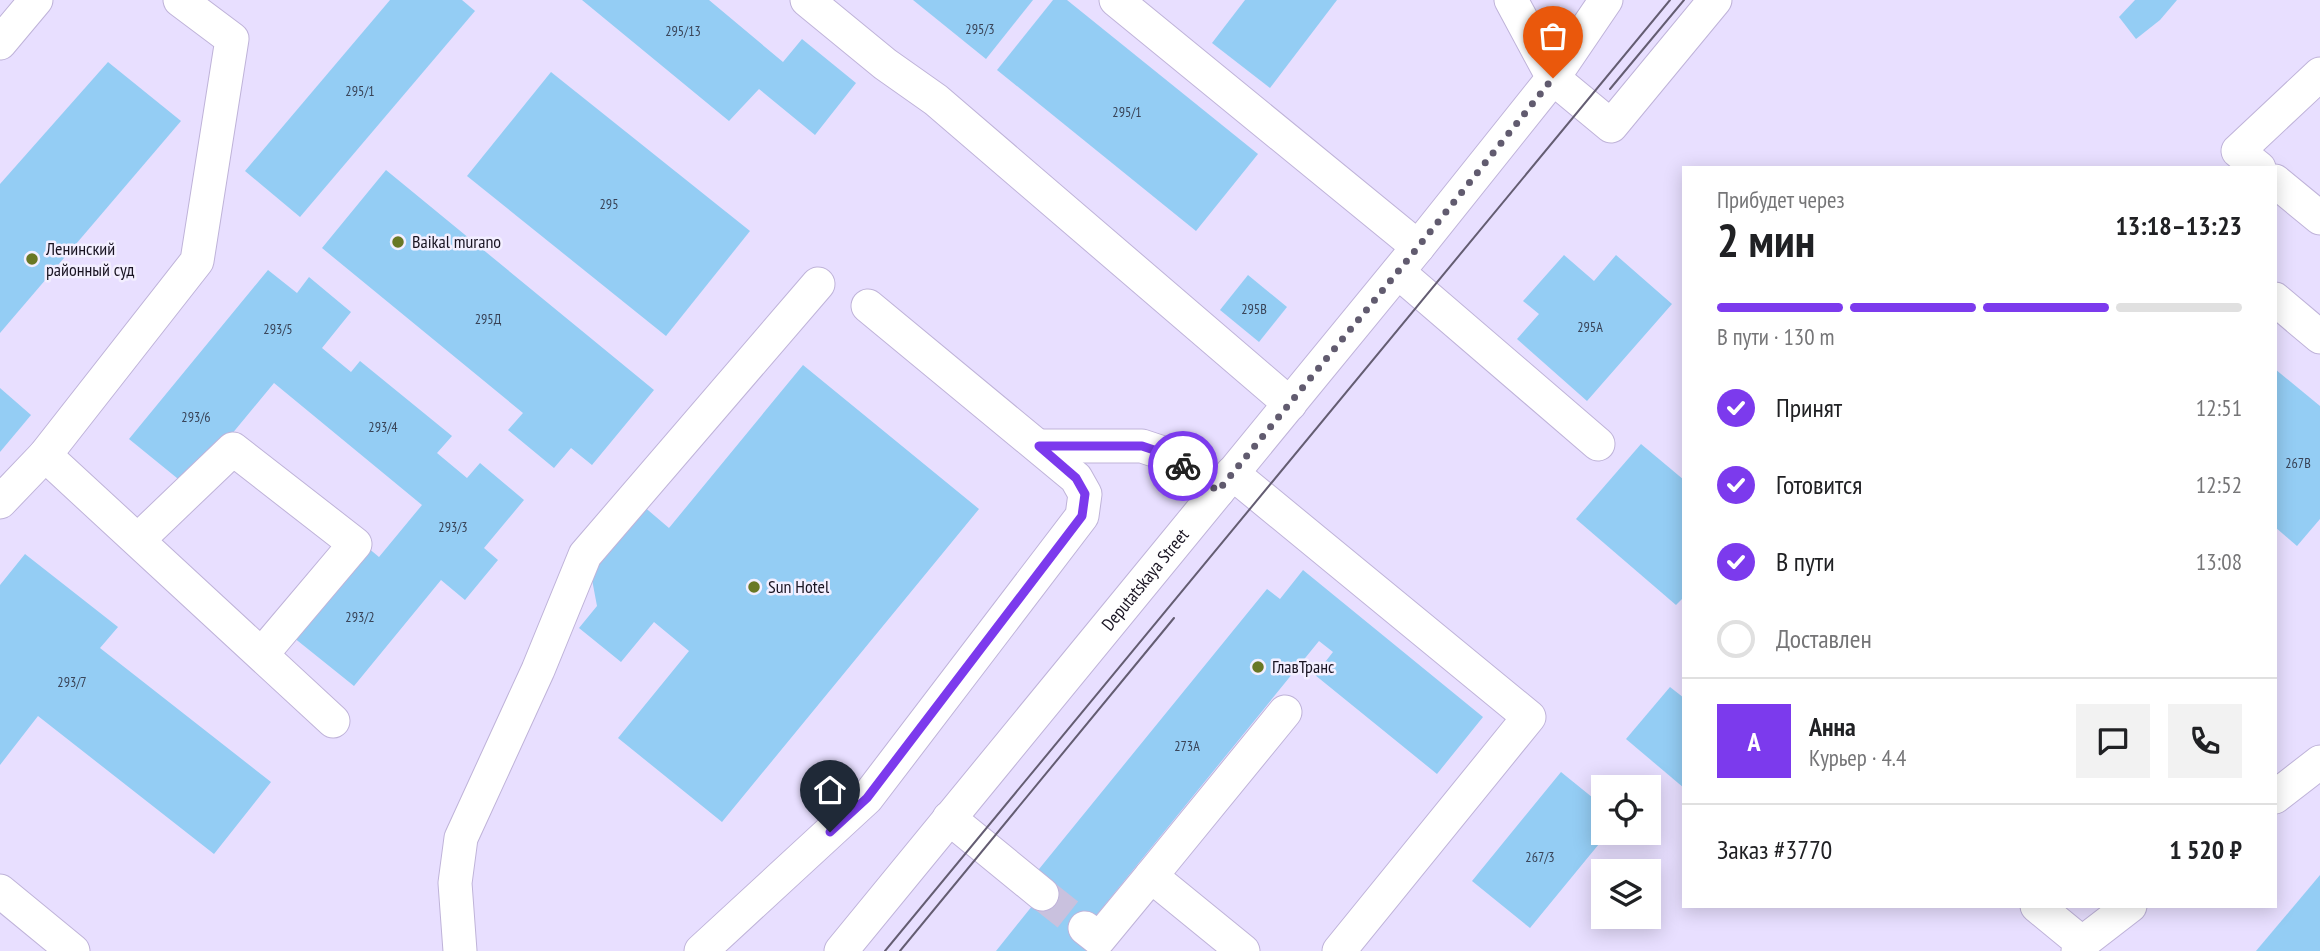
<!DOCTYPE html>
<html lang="ru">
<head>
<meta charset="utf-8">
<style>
  :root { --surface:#fff; --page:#f2f2f2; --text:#202124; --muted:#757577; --line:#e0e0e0; --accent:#7c3aed }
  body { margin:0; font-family:"PT Sans Narrow",sans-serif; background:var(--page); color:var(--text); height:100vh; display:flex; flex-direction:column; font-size:26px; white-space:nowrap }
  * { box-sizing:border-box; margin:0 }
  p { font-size:23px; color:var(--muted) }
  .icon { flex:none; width:38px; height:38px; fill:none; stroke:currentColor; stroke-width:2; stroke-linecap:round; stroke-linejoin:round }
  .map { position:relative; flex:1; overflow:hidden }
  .panel { position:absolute; left:1682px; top:166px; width:595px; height:742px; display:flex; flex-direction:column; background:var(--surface); border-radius:0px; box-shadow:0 4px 18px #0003 }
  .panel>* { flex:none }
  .fabs { position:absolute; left:1591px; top:775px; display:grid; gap:14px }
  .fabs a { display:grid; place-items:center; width:70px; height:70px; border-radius:0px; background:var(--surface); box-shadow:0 4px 18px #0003; font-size:35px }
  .pin { position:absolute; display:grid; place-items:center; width:60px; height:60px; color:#fff; margin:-72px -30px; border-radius:50% 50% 50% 0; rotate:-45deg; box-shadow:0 0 7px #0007 }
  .pin .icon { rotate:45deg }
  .courier { position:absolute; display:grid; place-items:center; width:70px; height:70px; margin:-35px; border:5px solid #7c3aed; border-radius:50%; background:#fff; color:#222; box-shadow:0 2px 9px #0007 }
  .overview em { font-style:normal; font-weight:800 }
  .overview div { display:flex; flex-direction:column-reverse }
  .overview { display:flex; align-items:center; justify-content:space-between; height:119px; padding:0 35px }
  h1 { font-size:46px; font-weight:800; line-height:52px }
  .bar { display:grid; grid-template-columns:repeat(4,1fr); gap:10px 7px; align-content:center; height:84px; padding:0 35px }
  .bar i { height:9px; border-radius:5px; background:var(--line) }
  .bar .selected { background:var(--accent) }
  .bar p { grid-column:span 4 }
  .line { display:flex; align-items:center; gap:18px; padding:0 35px; border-top:2px solid var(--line) }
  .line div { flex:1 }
  .round { display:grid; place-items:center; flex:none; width:74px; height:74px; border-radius:0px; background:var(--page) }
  ol { padding:0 35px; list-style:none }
  li { display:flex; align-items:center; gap:21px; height:77px }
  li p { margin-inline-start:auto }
  li .icon { padding:7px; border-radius:50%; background:var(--accent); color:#fff; stroke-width:4 }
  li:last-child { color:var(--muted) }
  li i { width:38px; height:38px; border:4px solid var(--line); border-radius:50% }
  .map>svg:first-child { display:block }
  .building { fill:#94cdf4 }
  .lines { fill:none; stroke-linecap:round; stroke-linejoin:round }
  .minor-tunnel { stroke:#c9c1de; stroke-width:33; stroke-dasharray:33 17; stroke-linecap:butt }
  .minor-casing { stroke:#bfb3d9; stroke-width:35 }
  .minor { stroke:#fff; stroke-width:33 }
  .tram { stroke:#645d72; stroke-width:2 }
  .done { stroke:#615b6f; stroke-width:7; stroke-dasharray:0 12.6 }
  .route { stroke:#7c3aed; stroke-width:9 }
  .poi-dot { fill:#697825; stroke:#f3efff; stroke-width:2.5 }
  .labels { text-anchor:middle; stroke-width:5; stroke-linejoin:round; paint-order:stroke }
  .number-label { font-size:14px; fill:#384256 }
  .poi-label { font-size:18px; fill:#191422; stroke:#f3efff; text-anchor:start }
  .street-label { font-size:18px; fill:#191422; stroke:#f3efff }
</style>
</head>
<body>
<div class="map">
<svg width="2320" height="951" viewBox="0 0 2320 951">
  <rect width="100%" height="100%" fill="#e8dfff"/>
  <!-- building -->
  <g class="building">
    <path d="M390 0H462L475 11 300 217 245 171Z"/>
    <path d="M582 0H709L783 62 802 39 856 83 815 135 759 89 729 121Z"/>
    <path d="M913 0H1033L986 59Z"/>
    <path d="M1053 0H1067L1258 154 1196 231 997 70Z"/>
    <path d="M1245 0H1337L1270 88 1212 43Z"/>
    <path d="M2135 0H2177L2160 20 2136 39 2119 17Z"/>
    <path d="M108 62 181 121 0 333V184Z"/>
    <path d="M551 72 750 231 666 336 467 176Z"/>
    <path d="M386 170 654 390 592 465 571 448 554 468 508 430 523 413 322 248Z"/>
    <path d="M1564 255 1594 281 1616 255 1672 304 1587 401 1517 339 1539 314 1523 301Z"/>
    <path d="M268 270 297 293 309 277 351 312 322 348 351 372 360 361 452 436 437 453 467 478 480 463 524 500 484 548 498 560 465 600 441 580 354 686 293 637 367 547 379 557 422 505 274 383 188 487 129 439Z"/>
    <path d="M1248 275 1287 307 1259 342 1220 310Z"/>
    <path d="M803 365 979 509 722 822 618 738 689 651 654 622 621 662 579 628 597 606 590 569 642 505 669 528Z"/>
    <path d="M2275 369 2320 406V519L2297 546 2275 527Z"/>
    <path d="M0 388 31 415 0 452Z"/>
    <path d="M1641 444 1684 480V597L1676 605 1576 519Z"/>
    <path d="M25 554 118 627 100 648 271 782 214 854 38 716 0 765V585Z"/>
    <path d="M1303 570 1483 717 1437 774 1315 675 1333 652 1319 641 1077 939 1092 951H996L1049 885 1035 874 1267 589 1280 599Z"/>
    <path d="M1670 687 1684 698V788L1626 739Z"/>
    <path d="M1561 772 1603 806V833H1608L1530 928 1472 881Z"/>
    <path d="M2320 875V951H2256Z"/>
  </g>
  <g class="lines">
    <!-- minor-tunnel -->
    <path class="minor-tunnel" d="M1042 894 1085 928"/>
    <defs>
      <g id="minor">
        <path d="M807 0 885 64 936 100 1290 404"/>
        <path d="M1116 0 1418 247"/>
        <path d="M1511 0 1553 78 1611 126 1715 0"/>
        <path d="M0 43 36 0"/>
        <path d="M2259 168 2238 151 2320 74"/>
        <path d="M2275 181 2320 218"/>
        <path d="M1398 272 1598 444"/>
        <path d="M2275 299 2320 337"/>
        <path d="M1039 446H1142L1166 454 1218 491"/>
        <path d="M45 455 333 721"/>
        <path d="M1232 473 1529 717 1339 951"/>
        <path d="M0 502 45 455 197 261 232 39 180 0"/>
        <path d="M138 540 233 449 355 544 262 654"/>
        <path d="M2275 797 2320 762"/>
        <path d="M949 818 1042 894"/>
        <path d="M1151 876 1285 712"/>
        <path d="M0 891 73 951"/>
        <path d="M2037 906 2082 943 2078 951"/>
        <path d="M1085 928 1099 939 1151 876 1243 951"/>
        <path d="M2082 943 2130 906"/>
        <path d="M460 951 455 883 461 838 538 670 585 555 818 284"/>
        <path d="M701 951 867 798 1082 516 1085 494 1076 478 868 306"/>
        <path id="s1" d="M841 951 1418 247 1553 78 1606 0"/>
      </g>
    </defs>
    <!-- minor casing -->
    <use href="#minor" class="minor-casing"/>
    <!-- minor -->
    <use href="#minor" class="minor"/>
    <!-- tram -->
    <g class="tram">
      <path d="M1610 89 1684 0"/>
      <path d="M885 951 1670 0"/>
      <path d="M900 951 1174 618"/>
    </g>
  </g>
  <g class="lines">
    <!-- done -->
    <path class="done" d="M1183 466 1218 491 1418 247 1553 78"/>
    <!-- route -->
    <path class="route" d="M830 832 867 798 1082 516 1085 494 1076 478 1039 446H1142L1166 454 1183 466"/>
  </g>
  <!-- markers -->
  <g class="poi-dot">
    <circle cx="398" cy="242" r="7"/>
    <circle cx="32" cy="259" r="7"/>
    <circle cx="754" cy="587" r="7"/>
    <circle cx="1258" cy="667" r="7"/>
  </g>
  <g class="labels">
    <!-- number labels -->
    <g class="number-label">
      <text x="980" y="34">295/3</text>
      <text x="683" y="36">295/13</text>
      <text x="360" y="96">295/1</text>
      <text x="1127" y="117">295/1</text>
      <text x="609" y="209">295</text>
      <text x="1254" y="314">295В</text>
      <text x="488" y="324">295Д</text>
      <text x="1590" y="332">295А</text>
      <text x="278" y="334">293/5</text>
      <text x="196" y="422">293/6</text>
      <text x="383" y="432">293/4</text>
      <text x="2298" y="468">267В</text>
      <text x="453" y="532">293/3</text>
      <text x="360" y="622">293/2</text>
      <text x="72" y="687">293/7</text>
      <text x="1187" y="751">273А</text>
      <text x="1540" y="862">267/3</text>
    </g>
    <!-- poi labels -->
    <g class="poi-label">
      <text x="412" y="248">Baikal murano</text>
      <text x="46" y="255">Ленинский<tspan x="46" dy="21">районный суд</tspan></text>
      <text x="768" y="593">Sun Hotel</text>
      <text x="1272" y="673">ГлавТранс</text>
    </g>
    <!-- street labels -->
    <g class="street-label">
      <text dy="6" stroke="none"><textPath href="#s1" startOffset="480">Deputatskaya Street</textPath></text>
    </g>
  </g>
</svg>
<div class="fabs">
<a><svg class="icon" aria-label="locate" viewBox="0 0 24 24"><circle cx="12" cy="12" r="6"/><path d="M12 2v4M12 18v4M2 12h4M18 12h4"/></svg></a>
<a><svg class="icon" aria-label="layers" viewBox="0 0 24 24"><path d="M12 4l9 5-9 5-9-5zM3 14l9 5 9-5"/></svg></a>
</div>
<div class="pin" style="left:1553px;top:78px;background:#ea580c"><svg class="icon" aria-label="bag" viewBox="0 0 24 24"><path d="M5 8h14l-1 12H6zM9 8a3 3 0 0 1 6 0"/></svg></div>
<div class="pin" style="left:830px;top:832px;background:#1f2937"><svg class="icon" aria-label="home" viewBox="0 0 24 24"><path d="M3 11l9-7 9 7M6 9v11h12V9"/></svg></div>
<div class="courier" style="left:1183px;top:466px"><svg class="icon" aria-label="bike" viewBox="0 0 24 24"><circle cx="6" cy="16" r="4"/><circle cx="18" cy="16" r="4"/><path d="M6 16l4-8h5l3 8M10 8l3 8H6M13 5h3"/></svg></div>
<section class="panel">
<div class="overview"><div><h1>2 мин</h1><p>Прибудет через</p></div><em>13:18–13:23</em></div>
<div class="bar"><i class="selected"></i><i class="selected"></i><i class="selected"></i><i></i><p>В пути · 130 m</p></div>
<ol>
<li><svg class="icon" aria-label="check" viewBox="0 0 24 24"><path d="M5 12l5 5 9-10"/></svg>Принят<p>12:51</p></li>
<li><svg class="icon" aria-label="check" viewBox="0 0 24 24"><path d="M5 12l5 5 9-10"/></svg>Готовится<p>12:52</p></li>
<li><svg class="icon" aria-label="check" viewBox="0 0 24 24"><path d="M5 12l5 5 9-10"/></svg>В пути<p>13:08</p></li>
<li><i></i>Доставлен</li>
</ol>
<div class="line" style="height:126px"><b class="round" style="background:var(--accent);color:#fff">А</b><div><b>Анна</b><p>Курьер · 4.4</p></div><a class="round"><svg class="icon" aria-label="chat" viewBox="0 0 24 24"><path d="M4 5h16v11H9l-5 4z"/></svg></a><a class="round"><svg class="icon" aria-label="phone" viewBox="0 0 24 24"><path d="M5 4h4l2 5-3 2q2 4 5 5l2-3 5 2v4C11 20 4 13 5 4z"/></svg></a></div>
<div class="line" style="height:91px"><div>Заказ #3770</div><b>1 520 ₽</b></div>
</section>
</div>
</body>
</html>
